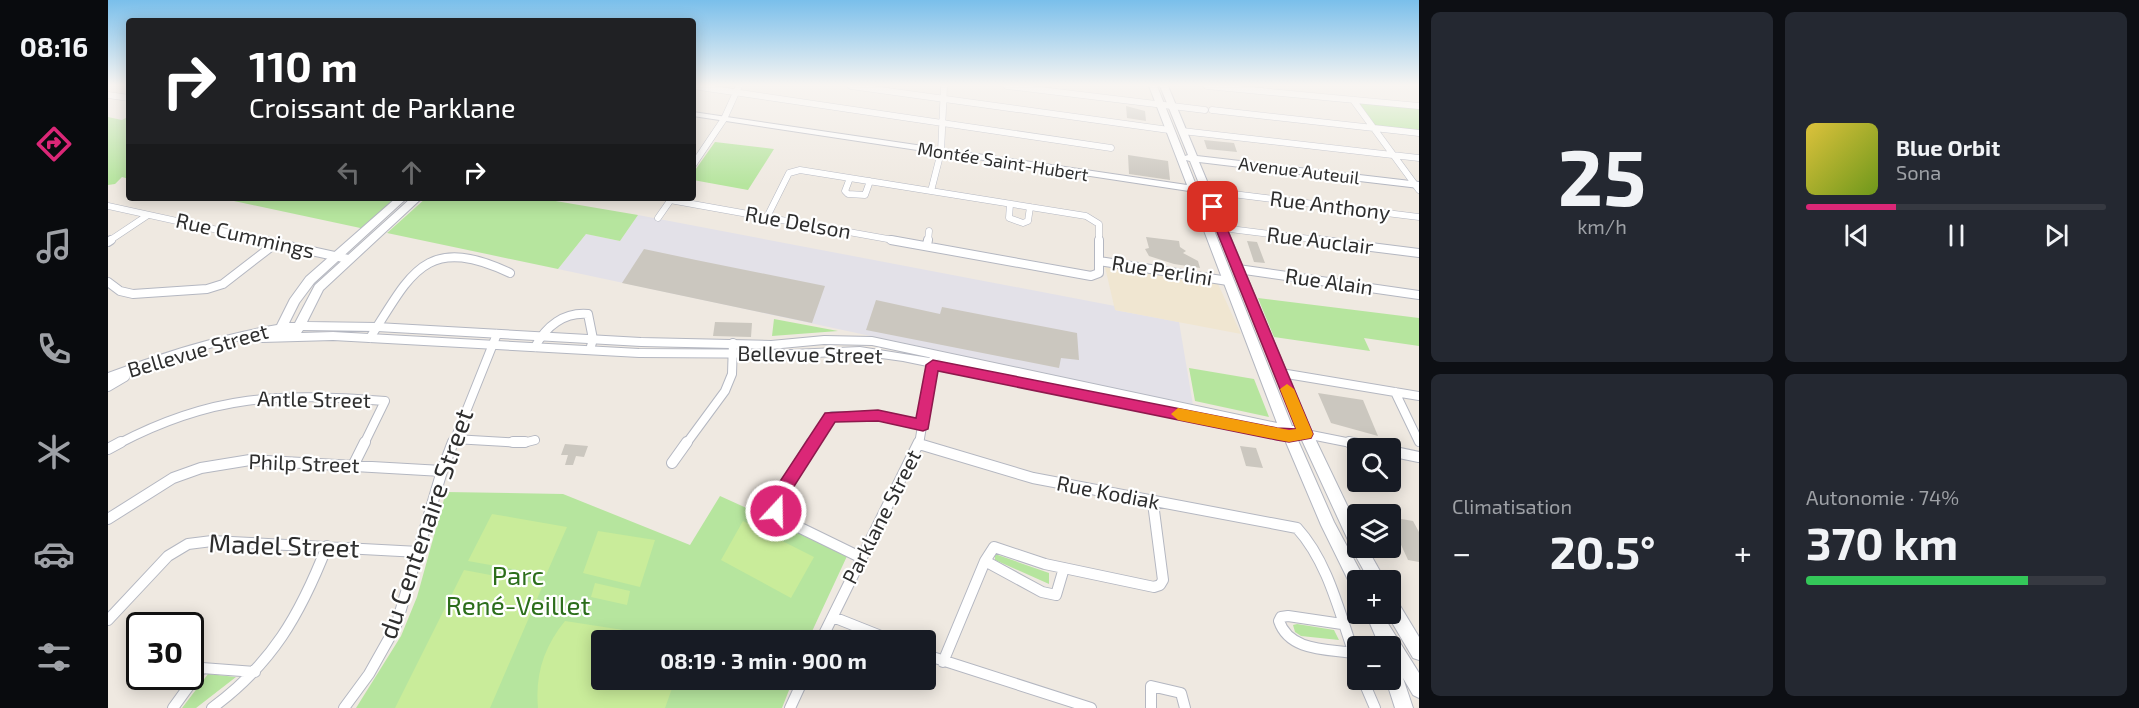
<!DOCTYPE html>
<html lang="fr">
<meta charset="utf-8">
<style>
:root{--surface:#171b24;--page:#242831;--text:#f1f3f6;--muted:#9ea1a6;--line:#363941;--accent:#db2777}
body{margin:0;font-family:"Exo 2",sans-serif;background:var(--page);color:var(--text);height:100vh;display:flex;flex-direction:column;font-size:22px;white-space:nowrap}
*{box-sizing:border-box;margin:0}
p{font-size:20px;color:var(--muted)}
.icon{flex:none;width:33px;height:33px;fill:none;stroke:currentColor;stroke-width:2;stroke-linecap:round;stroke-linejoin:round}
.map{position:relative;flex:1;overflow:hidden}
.panel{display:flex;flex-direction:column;gap:12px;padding:12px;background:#0d0f14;width:720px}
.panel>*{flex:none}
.top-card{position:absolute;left:18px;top:18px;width:570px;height:183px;border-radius:6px;box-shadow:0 3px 15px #0003;background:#202124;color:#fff;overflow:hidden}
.controls{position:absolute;left:1239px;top:438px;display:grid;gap:12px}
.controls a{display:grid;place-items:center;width:54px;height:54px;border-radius:6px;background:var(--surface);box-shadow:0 3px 15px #0003;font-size:30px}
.speed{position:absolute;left:18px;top:612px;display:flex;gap:12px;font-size:30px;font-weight:700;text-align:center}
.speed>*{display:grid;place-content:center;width:78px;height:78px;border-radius:50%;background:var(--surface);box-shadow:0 3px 15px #0003;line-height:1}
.speed .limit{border:3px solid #111;border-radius:9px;background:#fff;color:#111}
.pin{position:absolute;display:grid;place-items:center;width:51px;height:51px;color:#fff;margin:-26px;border-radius:12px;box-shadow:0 3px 9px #0006}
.me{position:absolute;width:66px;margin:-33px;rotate:21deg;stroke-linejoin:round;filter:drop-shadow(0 0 4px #0008)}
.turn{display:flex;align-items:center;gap:21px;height:126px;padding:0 24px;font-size:27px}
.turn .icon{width:78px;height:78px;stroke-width:2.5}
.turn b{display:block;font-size:42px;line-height:51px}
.lanes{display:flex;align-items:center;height:57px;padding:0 24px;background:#0003;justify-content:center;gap:30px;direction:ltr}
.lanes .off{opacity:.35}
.big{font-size:45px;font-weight:700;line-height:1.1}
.panel .card{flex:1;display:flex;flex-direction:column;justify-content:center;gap:9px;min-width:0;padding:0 21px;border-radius:9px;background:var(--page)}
.panel .dial{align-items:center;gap:0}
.dial b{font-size:78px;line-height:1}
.song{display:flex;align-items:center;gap:18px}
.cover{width:72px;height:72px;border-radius:9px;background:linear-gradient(135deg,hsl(50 70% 55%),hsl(80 70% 35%))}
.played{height:6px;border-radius:3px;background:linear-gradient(90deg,var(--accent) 30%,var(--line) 30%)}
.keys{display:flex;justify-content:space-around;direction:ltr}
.heat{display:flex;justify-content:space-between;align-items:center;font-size:33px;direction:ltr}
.charge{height:9px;border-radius:4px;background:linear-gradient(90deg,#34c759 74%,var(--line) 0)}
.panel .tiles{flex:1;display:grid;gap:12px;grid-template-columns:repeat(2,1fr)}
.trip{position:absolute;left:483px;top:630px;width:345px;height:60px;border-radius:6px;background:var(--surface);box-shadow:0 3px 15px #0003;font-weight:700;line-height:60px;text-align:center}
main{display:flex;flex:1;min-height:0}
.menu{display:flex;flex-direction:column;width:108px;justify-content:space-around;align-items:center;background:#090b0e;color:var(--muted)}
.menu .icon{width:42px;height:42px}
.menu .selected{color:var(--accent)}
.menu b{font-size:27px;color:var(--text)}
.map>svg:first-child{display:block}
.industrial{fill:#e3e1e8}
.education{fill:#f0e6d1}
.green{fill:#b6e59e}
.pitch{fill:#c9ec9a}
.building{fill:#cbc7bf}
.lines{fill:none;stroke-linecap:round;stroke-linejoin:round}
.street-far2-casing{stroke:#b4b7c1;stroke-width:7}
.street-far1-casing{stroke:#b4b7c1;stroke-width:10}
.street-casing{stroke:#b4b7c1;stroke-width:12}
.secondary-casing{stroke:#b4b7c1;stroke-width:2}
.street-far2{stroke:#fff;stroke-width:6}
.street-far1{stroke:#fff;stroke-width:8}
.street{stroke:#fff;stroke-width:10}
.secondary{fill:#fff;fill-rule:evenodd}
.route{fill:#db2777;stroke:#8e194d;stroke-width:1.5}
.slow{fill:#f59e0b}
.labels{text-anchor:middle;stroke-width:4.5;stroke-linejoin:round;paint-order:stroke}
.far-street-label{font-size:18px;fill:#2e2e2e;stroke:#fff}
.street-label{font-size:21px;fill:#2e2e2e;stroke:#fff}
.near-street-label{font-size:26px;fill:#2e2e2e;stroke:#fff}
.near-park-label{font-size:26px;fill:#2c6e1b;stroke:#fff}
</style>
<main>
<nav class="menu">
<b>08:16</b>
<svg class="icon selected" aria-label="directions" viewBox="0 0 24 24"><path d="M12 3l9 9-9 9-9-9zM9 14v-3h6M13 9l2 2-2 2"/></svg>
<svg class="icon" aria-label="music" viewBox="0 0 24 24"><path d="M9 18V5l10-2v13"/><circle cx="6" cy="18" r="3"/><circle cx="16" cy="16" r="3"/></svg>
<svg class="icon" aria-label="phone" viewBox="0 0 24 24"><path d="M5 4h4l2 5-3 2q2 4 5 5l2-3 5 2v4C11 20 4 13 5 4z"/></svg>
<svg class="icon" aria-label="climate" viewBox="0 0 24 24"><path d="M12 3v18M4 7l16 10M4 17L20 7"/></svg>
<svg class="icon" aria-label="car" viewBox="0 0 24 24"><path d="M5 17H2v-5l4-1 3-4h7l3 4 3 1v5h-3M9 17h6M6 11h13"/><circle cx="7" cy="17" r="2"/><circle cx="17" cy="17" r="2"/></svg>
<svg class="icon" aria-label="filters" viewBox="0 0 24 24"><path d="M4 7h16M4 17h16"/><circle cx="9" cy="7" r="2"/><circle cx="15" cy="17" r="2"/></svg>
</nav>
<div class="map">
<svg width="1311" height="708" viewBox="0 0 1311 708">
<rect width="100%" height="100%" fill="#efe9e1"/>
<!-- industrial -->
<path class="industrial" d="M530 215 1007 306V310L1071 322 1085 405 450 269 478 234 512 241Z"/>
<!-- education -->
<path class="education" d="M997 267 1110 284 1133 334 1007 310Z"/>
<!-- green -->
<path class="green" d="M1249 102 1311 108V131L1266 127Z
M21 116V179L14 177 7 184 0 185V117L14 120Z
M607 142 666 149 640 190 585 180V173Z
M112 198H290L257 229Z
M318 198H430L530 215 512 241 478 234 450 269 279 233Z
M1150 298 1311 318V346L1256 338 1262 351 1166 337Z
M666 319 730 331 664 336Z
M1081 368 1146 379 1161 417 1087 401Z
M338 492 455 494 582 545 612 496 740 554 700 640H494V680H685L674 708H248L293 636 309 597Z
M887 554 941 573V584L887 560Z
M1189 624 1226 630 1231 640 1193 636 1187 632 1185 625Z
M100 674 128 677 88 708H74Z"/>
<!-- pitch -->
<path class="pitch" d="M384 514 459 527 438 575 360 561Z
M635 521 706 557 683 598 613 560Z
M490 531 547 540 532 587 475 573Z
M356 570 435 585 382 708H287Z
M487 583 522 591 519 605 483 597Z
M457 621 580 640H494V680H567L557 708H430C427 674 436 647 457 621Z"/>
<!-- building -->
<path class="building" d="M1018 106 1037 111 1038 121 1019 118Z
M1096 140 1126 143 1129 152 1099 149Z
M1020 155 1060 161 1062 180 1021 174Z
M1038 237 1071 241 1072 247 1078 251 1075 253 1090 261 1092 268 1066 264 1041 256 1037 249 1041 248Z
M1139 241 1149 242 1157 263 1146 262Z
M536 249 588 260 717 286 704 323 514 283Z
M768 300 832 314 834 307 969 333 971 360 953 358 951 368 758 330Z
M607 322 644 323 643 337 605 336Z
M1210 393 1255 400 1270 436 1223 423Z
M457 444 480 446 476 457 468 456 465 465H457L460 455H453Z
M1132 446 1148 448 1155 468 1138 466Z
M1282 517 1305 521 1311 532V562L1300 560 1289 536 1282 535Z"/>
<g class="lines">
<defs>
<path id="street-far2" d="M585 86 1003 148
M743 86 1061 130
M899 86 1097 110
M1099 86 1311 106
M0 95 21 98
M1245 100 1311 190
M1104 110 1311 133
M1074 131 1311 158
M585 165 616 119 631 86
M742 178 737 191 740 194 757 195 762 181
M1084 189 1311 217
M823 191 833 152 836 86
M562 200 791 241
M902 204 901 218 915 223 920 221 922 207
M0 206 160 241
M659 217 681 173 692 170 978 216 991 224V241
M550 218 564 198
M1114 228 1219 241
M1 241 40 215
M820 241 821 231"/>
<path id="street-far1" d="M153 240 240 259
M783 240 983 276 991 273V240
M1207 240 1311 253
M0 242 3 240
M819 245 820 240
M991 261 1120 281
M1130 269 1311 295
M0 282 12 291 25 294 99 289 115 284 168 243
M262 338C303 274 317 233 402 273
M427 347C438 326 456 312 480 314L485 339 482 350
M1173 373 1311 396
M0 387 17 377
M1287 392 1311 442
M1198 434 1248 444
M346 439 415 443 427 440
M10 444C105 394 172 393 277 401L256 444
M345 444 389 334
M578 444 617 391 624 374 625 343
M703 444 724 416H775L815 425
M811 444 826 356"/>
<path id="street" d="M405 442H417
M704 442 668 500V510L674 519 754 558
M1241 442 1269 448
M811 444 925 478 1189 528C1222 564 1233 620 1250 665
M0 449 13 442
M1282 451 1311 457
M564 463 579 442
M245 466 257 442
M0 519 65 478 93 468 142 460 334 471
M877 561 934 592 948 595 956 568
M725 617 783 640
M0 620 60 556 80 544 104 541 311 552
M1234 624 1180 616 1173 617 1171 621C1181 651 1218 649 1245 653
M713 640 811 442
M818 655 983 708
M835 662 877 561 886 547 937 564 1046 587 1052 585 1055 580 1045 503
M1255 680 1267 708
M65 708 94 668 147 672
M104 708C164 664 192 615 219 546
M236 708 261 674 288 626 334 471 345 442
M682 708 695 680
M1043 708V686L1073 693 1077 708"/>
<path id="secondary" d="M1041 86H1049L1077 156 1080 155 1052 86H1060L1089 156 1311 182V188L1091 162 1201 426 1250 528V548H1259L1277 580H1261L1246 553 1193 438H1189L1226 522 1257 580H1250V590L1244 588 1213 525 1177 440 795 361 752 355 684 358 531 357 225 340 154 342 150 341 149 337C97 345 50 367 0 383V373C55 353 110 335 169 325L182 299 198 277 288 198H299L206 283 191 303 181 323H187L207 285 303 198H314L215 290 199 322 269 323 533 338 663 341 716 336 764 337 1169 423 1081 191 585 116V112L1079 185ZM1078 160 1082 161 1188 426H1184L1182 421ZM195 330 269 331 533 346 663 349 716 344 764 345 834 360 752 347 684 350 531 349 225 332 193 333Z
M1282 597 1288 599 1311 637V660L1305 658 1279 614H1282Z
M1258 614H1274L1311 673V698L1305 695 1295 678 1305 708H1287L1278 680H1282V646H1276L1273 642 1269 640Z"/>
</defs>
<!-- street-far2 casing -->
<use href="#street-far2" class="street-far2-casing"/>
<!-- street-far1 casing -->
<use href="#street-far1" class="street-far1-casing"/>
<!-- street casing -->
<use href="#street" class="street-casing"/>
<!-- secondary casing -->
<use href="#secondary" class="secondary-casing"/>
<!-- street-far2 -->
<use href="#street-far2" class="street-far2"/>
<!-- street-far1 -->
<use href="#street-far1" class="street-far1"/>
<!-- street -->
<use href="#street" class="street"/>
<!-- secondary -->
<use href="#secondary" class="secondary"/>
</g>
<!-- sky -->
<linearGradient id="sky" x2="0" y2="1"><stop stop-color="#7abfeb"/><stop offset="0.46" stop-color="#f8f5f2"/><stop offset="1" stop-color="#f8f5f2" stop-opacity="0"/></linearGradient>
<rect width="1311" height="185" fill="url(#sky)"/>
<!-- route -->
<path class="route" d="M1105 204 1110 207 1205 434 1203 438 1181 442 1169 440 830 371 820 429 815 431 770 421 727 422 676 502 674 516 668 518 662 516 660 511 663 495 717 413 770 410 808 418 818 365 825 360 1169 428 1188 429 1099 207Z"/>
<!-- slow -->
<path class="slow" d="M1179 384 1186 389 1205 434 1203 438 1181 442 1070 420 1063 414 1070 408 1181 430 1188 429 1172 389Z"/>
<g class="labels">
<!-- far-street labels -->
<g class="far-street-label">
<text transform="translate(895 162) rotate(9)" y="6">Montée Saint-Hubert</text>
<text transform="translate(1191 171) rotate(7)" y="6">Avenue Auteuil</text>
</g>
<!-- street labels -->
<g class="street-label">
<text transform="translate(1222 206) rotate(7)" y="7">Rue Anthony</text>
<text transform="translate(690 223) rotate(10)" y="7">Rue Delson</text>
<text transform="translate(137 236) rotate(13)" y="7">Rue Cummings</text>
<text transform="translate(1212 241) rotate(7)" y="7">Rue Auclair</text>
<text transform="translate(1054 271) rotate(9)" y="7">Rue Perlini</text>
<text transform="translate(1221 282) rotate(8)" y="7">Rue Alain</text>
<text transform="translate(90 351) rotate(-16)" y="7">Bellevue Street</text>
<text transform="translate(702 355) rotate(1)" y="7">Bellevue Street</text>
<text transform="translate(206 400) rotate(1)" y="7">Antle Street</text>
<text transform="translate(196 464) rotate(2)" y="7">Philp Street</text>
<text transform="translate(1000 493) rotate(11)" y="7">Rue Kodiak</text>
<text transform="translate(774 517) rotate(-63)" y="7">Parklane Street</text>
</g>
<!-- near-street labels -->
<g class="near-street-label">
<text transform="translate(318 524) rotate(-71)" y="9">du Centenaire Street</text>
<text transform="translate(176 546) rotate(2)" y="9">Madel Street</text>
</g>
<!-- near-park labels -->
<g class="near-park-label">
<text x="410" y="585">Parc<tspan x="410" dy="30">René-Veillet</tspan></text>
</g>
</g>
</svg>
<div class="controls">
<a><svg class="icon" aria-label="search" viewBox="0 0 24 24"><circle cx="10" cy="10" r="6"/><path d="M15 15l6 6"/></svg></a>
<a><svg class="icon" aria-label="layers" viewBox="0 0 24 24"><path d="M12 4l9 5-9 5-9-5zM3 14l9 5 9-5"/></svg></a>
<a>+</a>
<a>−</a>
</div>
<div class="speed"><div class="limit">30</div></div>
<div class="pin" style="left:1105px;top:207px;background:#d93025"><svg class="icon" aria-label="arrive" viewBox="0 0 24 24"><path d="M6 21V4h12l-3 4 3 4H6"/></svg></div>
<svg class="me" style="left:668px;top:511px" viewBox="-20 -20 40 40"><circle r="17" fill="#db2777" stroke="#fff" stroke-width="3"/><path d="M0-11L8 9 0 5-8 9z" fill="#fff"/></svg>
<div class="trip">08:19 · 3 min · 900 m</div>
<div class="top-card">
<div class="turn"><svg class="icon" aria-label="right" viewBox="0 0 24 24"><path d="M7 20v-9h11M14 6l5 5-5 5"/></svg><div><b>110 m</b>Croissant de Parklane</div></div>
<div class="lanes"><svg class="icon off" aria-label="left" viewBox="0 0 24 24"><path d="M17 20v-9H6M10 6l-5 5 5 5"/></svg><svg class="icon off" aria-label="ahead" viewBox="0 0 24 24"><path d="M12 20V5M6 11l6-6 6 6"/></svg><svg class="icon" aria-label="right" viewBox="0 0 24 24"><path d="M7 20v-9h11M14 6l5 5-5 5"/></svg></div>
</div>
</div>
<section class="panel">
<div class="tiles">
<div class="card dial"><b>25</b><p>km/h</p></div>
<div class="card">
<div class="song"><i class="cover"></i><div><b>Blue Orbit</b><p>Sona</p></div></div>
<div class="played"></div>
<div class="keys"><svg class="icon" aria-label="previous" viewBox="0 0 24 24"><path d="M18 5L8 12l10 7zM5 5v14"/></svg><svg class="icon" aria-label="pause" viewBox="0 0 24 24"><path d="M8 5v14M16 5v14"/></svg><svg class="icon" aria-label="next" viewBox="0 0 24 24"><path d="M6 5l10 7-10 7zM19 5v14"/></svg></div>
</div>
<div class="card"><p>Climatisation</p>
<div class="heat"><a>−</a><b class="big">20.5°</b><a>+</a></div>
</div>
<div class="card"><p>Autonomie · 74%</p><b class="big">370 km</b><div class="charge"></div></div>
</div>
</section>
</main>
